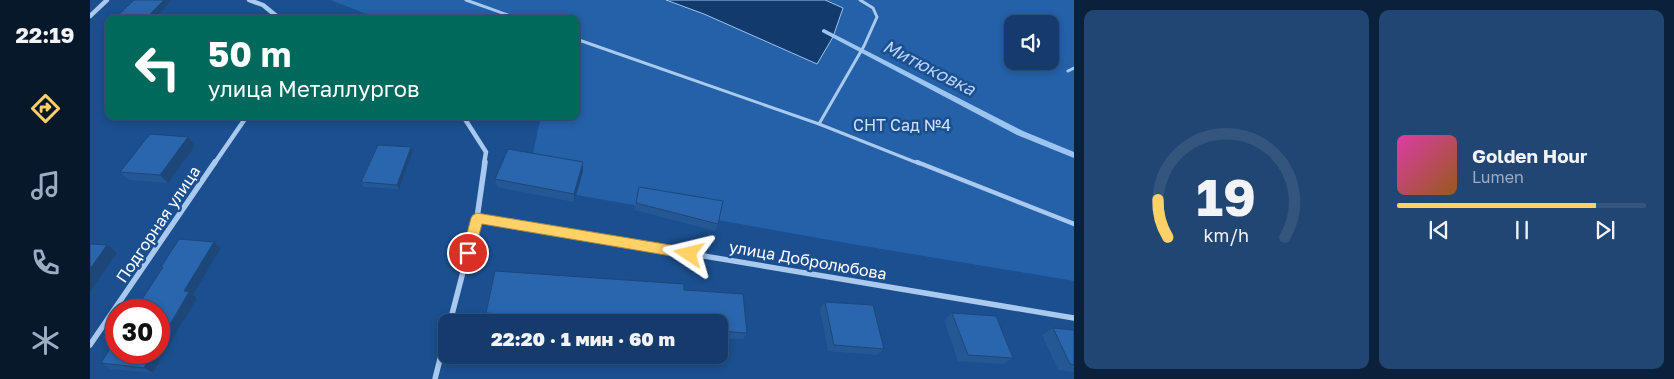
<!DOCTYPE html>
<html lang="ru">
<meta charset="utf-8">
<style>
:root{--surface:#143b6b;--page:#214673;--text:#f1f3f6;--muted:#9dadc1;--line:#33557e;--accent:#ffd166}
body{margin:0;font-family:"Golos Text",sans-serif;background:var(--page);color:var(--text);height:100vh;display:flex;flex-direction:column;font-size:19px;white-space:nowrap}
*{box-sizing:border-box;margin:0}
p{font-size:16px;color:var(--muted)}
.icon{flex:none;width:28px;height:28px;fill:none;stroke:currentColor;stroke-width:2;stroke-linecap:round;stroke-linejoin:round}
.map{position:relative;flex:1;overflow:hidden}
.details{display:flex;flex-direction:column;gap:10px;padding:10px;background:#0b203b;width:600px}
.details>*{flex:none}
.top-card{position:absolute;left:15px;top:15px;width:475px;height:105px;border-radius:10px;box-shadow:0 2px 8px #0003,0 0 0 1px var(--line);background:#00695c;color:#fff;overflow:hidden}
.controls{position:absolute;left:914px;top:15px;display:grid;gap:10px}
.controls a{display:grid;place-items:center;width:55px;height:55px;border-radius:10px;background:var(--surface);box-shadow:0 2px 8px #0003,0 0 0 1px var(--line);font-size:25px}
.speed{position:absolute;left:15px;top:299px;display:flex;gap:10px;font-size:25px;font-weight:700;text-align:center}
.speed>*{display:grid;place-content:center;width:65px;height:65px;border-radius:50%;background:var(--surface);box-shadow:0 2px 8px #0003,0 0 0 1px var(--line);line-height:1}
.speed .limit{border:8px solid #d22;background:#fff;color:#111}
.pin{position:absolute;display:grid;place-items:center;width:42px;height:42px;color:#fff;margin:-21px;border:2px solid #fff;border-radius:50%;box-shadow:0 1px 5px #0007}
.me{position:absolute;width:55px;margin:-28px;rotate:280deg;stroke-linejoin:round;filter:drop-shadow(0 0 4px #0008)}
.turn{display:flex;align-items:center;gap:18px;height:105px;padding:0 20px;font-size:22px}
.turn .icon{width:65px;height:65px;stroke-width:2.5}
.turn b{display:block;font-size:35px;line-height:42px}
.details .widget{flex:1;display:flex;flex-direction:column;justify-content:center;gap:8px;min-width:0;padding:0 18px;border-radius:10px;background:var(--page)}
.details .dial{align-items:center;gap:0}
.dial svg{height:130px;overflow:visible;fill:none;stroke:var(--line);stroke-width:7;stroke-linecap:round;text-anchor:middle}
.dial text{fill:var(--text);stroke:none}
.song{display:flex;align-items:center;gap:15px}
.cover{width:60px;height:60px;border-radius:8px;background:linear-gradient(135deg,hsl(320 70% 55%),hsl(30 70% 35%))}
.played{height:5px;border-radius:2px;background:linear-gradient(90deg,var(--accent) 80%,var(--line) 80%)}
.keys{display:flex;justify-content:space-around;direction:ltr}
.details .tiles{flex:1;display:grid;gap:10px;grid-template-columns:repeat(2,1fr)}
.trip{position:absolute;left:348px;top:314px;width:290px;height:50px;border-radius:10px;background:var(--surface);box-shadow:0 2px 8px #0003,0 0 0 1px var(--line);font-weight:800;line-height:50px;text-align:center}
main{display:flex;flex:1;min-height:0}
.dock{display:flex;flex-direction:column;width:90px;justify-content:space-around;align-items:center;background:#08182b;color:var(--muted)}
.dock .icon{width:35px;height:35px}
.dock .on{color:var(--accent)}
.dock b{font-size:22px;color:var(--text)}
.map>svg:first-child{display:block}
.green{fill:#2461a8;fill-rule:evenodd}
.water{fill:#123a6d;stroke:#9cc4f0}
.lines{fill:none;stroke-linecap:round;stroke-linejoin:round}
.stream{fill:#9cc4f0;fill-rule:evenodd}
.service-far1{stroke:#a9c9ee;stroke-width:3}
.service{stroke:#a9c9ee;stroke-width:4.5}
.minor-far1{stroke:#a9c9ee;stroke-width:4.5}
.minor{stroke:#a9c9ee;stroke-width:5.5}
.wall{fill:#245895}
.shaded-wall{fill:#1d4779}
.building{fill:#2a66ad;stroke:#1d4779}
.route{fill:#ffd166;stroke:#a68842}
.labels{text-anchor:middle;stroke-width:5;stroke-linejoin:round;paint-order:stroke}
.park-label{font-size:16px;fill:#cfe3fa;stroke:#1b4f8f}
.street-label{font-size:16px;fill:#fff;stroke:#1b4f8f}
.water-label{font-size:18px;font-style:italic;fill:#b5d3f5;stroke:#1b4f8f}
</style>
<main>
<nav class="dock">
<b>22:19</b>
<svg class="icon on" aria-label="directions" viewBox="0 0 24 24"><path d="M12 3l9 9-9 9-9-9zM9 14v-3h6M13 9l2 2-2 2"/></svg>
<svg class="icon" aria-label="music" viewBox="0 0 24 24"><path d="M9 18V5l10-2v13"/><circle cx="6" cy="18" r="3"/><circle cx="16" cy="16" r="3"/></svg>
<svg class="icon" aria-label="phone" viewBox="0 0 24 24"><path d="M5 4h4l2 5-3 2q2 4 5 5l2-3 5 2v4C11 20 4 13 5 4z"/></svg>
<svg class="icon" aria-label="climate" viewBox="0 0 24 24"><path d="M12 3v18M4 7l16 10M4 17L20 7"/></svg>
</nav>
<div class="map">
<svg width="984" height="379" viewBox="0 0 984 379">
<rect width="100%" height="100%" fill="#1b4f8f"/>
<!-- green -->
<path class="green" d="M240 0H984V281L762 244 436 186 451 116H486V19H290ZM922 24H960V61H922Z"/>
<!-- water -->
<path class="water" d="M576 0H735L753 8 743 37 727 64 614 14Z"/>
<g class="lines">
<!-- stream -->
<path class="stream" d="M734 29 933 131 984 152V158L927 135 732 32V30Z"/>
<!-- service-far1 -->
<path class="service-far1" d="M376 0 429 19
M486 39 729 124 830 164
M978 71 984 68
M729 124 774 46 787 17 783 8 770 0"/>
<!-- service -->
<path class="service" d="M827 162 984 224"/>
<!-- minor-far1 -->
<path class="minor-far1" d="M159 0 173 5 190 19
M0 16 17 0
M373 116 396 152 394 164
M124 164 157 116"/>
<!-- minor -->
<path class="minor" d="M387 218 984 318
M360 322 387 218 395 162
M0 345 125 162
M345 379 356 335"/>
</g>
<!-- wall -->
<path class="wall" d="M105 146 78 183 39 180 30 172Z
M323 151 309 189 274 187 271 182Z
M493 171 484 202 407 187 405 179Z
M546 203 628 224 625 231 545 210Z
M124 242 131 248 103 295 107 298 63 373 21 369 11 363 72 268 71 267Z
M594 290 657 333 653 339 629 338V322H431L398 320 396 313Z
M735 302 794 349 787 355 738 351 730 309Z
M862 313 923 358 913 364 868 361 854 320Z
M963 328 984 330V372L968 370 952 335Z"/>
<!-- shaded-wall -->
<path class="shaded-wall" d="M74 0H82L64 19H55Z
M98 137 105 146 78 183 70 175Z
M321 147 323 151 309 189 307 185Z
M493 162V171L484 202V194Z
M124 242 131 248 103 295 107 298 63 373 54 368 63 352H69V343L94 291Z
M17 245 27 253 0 291V269Z"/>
<!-- building -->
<path class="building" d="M44 0H74L55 19H24Z
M60 134 98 137 70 175 30 172Z
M288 145 321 147 307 185 271 182Z
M418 149 493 162 484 194 405 179Z
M549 187 633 201 628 224 546 203Z
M89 239 124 242 94 291 99 292 69 343V310H45L73 267H71Z
M0 244 17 245 0 269Z
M405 271 594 284V290L653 294 657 333 629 331V322H519L396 313Z
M735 302 783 305 794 349 744 345Z
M862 313 906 316 923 358 878 355Z
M963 328 984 330V365L980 364Z
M26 339V352H63L54 368 11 363Z"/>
<!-- route -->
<path class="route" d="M387 213 599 248 604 250 605 254 604 258 599 259 392 224 384 253 383 257 378 258 374 257 372 253 381 218 383 215Z"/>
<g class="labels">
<!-- park labels -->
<g class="park-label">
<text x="812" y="131">СНТ Сад №4</text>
</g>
<!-- street labels -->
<g class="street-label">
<text transform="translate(68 224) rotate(-56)" y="6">Подгорная улица</text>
<text transform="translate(718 260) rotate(10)" y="6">улица Добролюбова</text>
</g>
<!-- water labels -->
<g class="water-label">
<text transform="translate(839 68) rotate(27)" y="6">Митюковка</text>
</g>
</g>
</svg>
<div class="controls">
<a><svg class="icon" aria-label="sound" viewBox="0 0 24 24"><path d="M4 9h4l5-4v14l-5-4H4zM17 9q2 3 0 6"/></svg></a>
</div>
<div class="speed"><div class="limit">30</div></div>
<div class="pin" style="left:378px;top:253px;background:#d93025"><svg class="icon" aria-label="arrive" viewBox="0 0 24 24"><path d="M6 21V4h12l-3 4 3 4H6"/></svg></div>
<svg class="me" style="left:599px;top:254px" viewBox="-20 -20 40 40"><path d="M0-17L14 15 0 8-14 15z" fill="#ffd166" stroke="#fff" stroke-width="4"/></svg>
<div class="trip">22:20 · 1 мин · 60 m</div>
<div class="top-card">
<div class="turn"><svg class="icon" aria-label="left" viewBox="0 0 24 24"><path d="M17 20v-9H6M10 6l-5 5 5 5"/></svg><div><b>50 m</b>улица Металлургов</div></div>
</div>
</div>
<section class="details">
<div class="tiles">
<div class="widget dial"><svg viewBox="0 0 100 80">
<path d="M14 69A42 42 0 1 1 86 69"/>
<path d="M14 69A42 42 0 0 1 8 46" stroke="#ffd166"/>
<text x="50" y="56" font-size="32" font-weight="700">19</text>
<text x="50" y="72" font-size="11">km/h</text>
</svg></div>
<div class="widget">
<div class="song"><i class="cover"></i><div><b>Golden Hour</b><p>Lumen</p></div></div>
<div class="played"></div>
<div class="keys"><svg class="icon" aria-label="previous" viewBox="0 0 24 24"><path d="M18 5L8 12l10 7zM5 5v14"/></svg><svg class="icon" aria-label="pause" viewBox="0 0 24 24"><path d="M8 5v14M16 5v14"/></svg><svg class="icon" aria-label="next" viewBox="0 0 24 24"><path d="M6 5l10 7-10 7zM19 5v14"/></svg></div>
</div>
</div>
</section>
</main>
